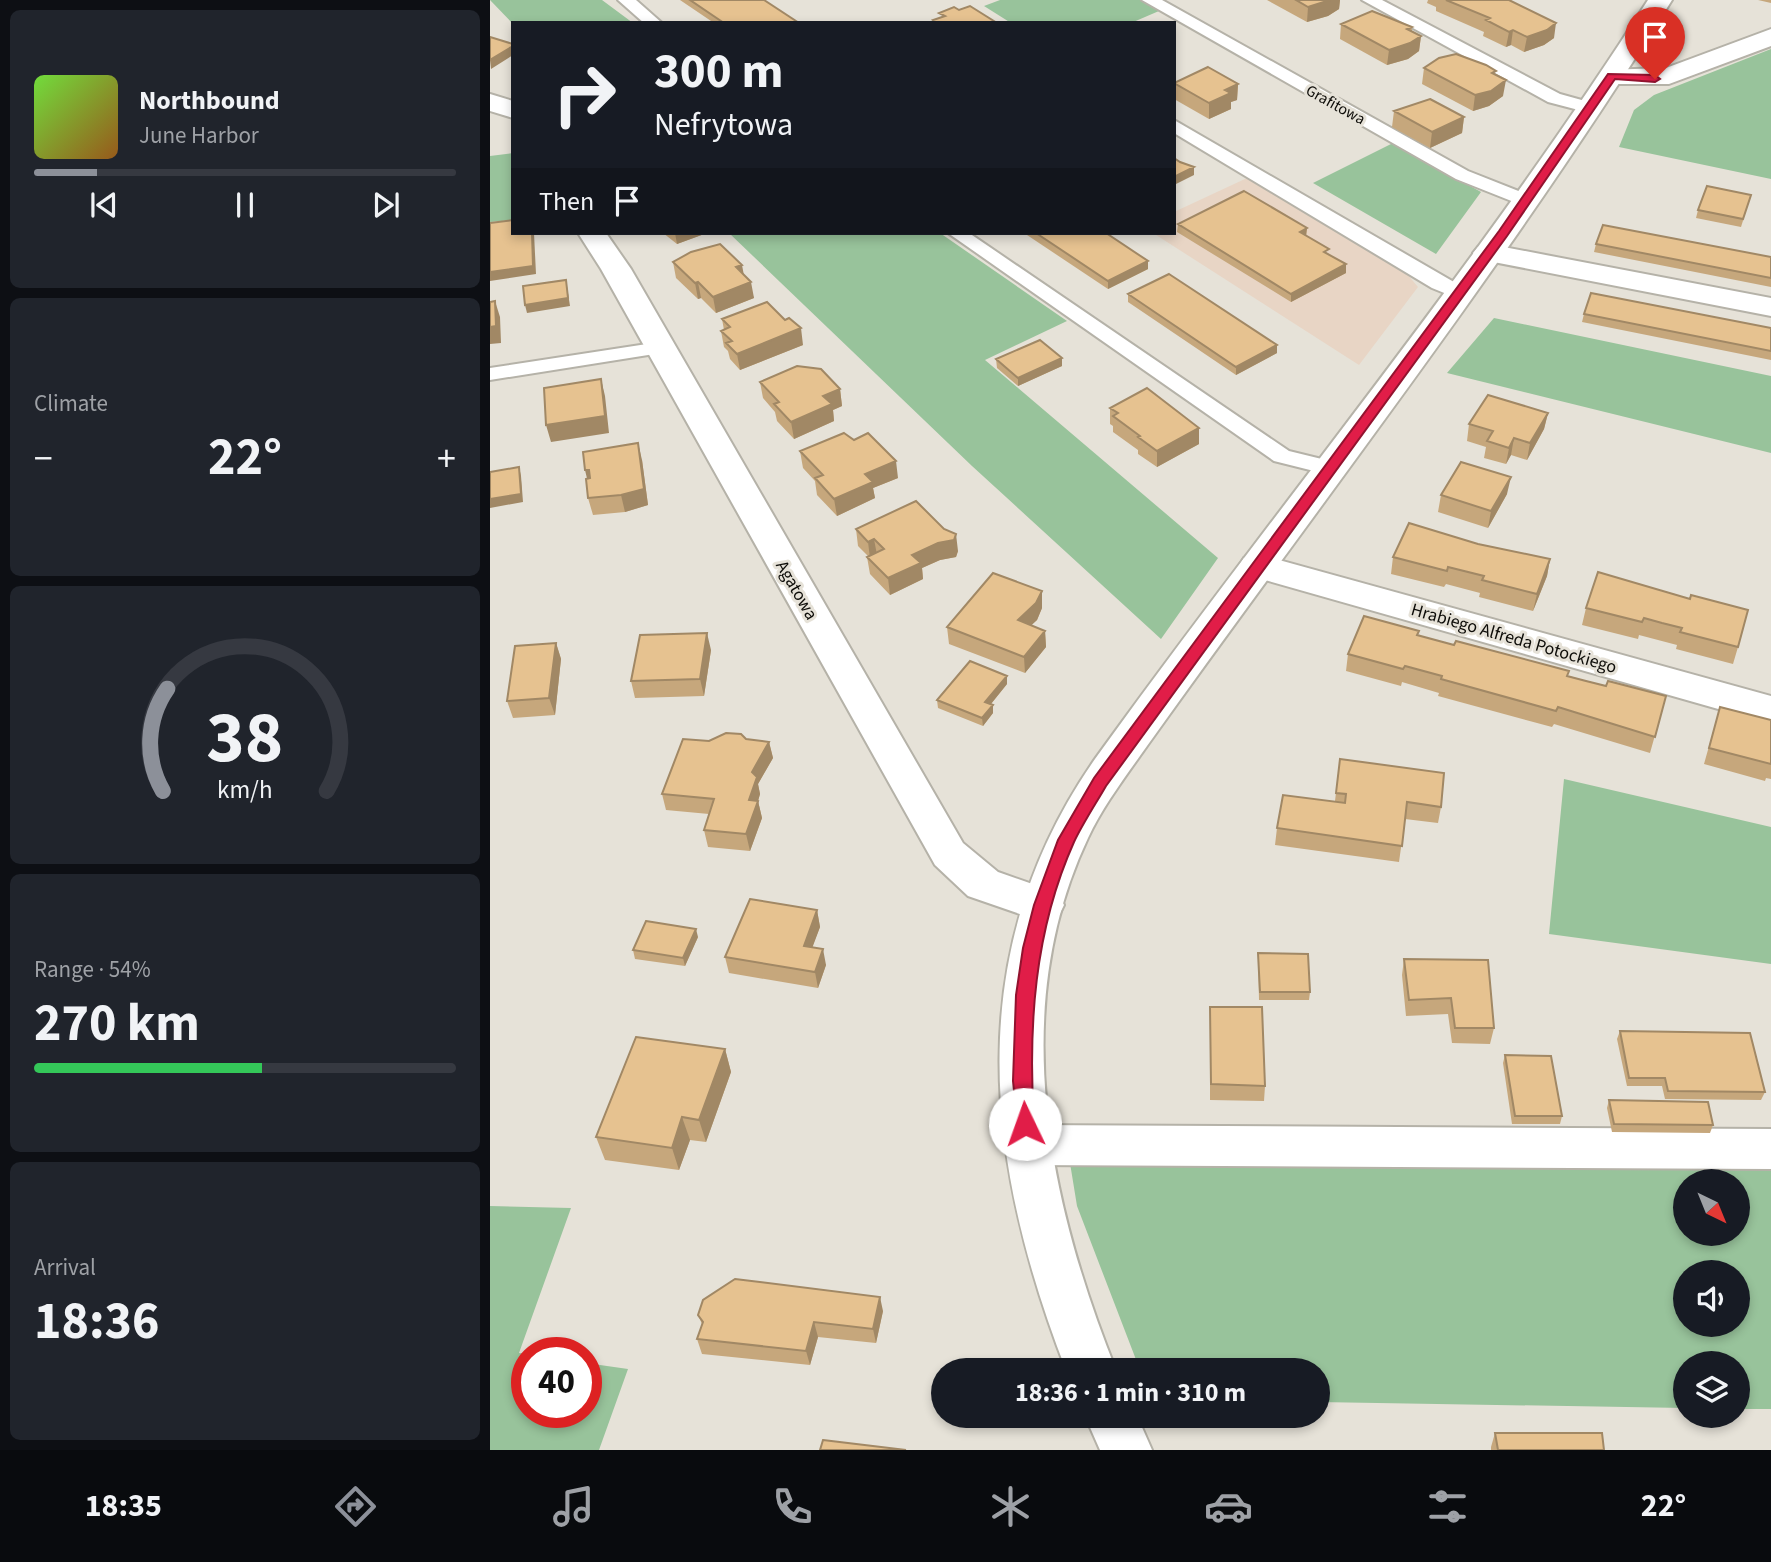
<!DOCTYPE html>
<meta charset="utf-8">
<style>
:root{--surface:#171b24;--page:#20242c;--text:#f1f3f6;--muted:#9ea1a6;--line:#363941;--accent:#8c9099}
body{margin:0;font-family:"Source Sans 3",sans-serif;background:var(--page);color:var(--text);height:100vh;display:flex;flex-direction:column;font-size:26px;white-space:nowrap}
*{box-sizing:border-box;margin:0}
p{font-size:23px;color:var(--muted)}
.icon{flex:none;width:38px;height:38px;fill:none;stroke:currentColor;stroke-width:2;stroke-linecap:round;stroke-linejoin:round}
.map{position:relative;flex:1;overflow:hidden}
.details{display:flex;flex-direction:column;gap:10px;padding:10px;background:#0d0f14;width:490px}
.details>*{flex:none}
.top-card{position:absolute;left:21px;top:21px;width:665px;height:214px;border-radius:0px;box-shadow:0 4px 10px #0003;background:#171b24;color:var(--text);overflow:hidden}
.needle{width:46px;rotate:137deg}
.tools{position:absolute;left:1183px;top:1169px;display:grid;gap:14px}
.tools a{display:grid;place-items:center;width:77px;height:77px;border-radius:50%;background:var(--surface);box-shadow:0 4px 10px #0003;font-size:35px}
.speed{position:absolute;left:21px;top:1337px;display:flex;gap:14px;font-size:35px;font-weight:700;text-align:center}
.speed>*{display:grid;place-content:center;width:91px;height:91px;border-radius:50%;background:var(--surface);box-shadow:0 4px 10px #0003;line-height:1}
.speed .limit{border:10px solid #d22;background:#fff;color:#111}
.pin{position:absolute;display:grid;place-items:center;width:60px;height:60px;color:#fff;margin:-72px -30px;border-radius:50% 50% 50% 0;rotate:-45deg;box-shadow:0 0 7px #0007}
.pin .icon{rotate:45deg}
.me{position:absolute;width:77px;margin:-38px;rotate:357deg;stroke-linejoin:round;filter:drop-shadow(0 0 5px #0008)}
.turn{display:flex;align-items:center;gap:24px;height:147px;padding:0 28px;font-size:32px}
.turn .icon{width:91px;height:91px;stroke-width:2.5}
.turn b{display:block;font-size:49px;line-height:60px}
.then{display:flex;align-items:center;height:66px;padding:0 28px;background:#0003;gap:14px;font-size:26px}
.big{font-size:52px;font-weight:700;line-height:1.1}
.details .widget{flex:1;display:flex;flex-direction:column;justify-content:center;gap:10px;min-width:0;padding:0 24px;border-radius:10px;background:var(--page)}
.details .dial{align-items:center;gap:0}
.dial svg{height:182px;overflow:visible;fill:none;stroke:var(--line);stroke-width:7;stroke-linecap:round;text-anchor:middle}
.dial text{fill:var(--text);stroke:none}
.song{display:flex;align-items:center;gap:21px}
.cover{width:84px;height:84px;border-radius:10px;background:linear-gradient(135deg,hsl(100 70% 55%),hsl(30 70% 35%))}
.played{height:7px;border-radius:4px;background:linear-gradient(90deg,var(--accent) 15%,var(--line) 15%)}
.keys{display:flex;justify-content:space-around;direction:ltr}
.heat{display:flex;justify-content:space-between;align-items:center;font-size:38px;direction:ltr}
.charge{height:10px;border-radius:5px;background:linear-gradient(90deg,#34c759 54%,var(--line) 0)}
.trip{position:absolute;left:441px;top:1358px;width:399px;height:70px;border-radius:35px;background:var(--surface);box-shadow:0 4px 10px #0003;font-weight:700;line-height:70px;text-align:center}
.menu{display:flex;height:112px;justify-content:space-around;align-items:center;background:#090b0e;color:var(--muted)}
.menu .icon{width:49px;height:49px}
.menu .active{color:var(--accent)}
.menu b{font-size:32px;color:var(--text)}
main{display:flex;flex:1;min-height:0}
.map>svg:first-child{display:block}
.commercial{fill:#e8d5c5}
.green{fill:#98c39b;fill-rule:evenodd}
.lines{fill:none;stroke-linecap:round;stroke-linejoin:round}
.lane-casing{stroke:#b5b2a8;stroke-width:4}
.street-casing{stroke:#b5b2a8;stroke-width:4}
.secondary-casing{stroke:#b5b2a8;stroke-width:4}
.lane{fill:#fff;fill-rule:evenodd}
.street{fill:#fff;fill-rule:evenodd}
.secondary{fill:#fff;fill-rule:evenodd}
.wall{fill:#c6a77c}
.shaded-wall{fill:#a18865}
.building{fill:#e6c290;stroke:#a18865;stroke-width:2}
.route{fill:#e11d48;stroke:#92132f;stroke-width:2}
.labels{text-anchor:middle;stroke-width:6;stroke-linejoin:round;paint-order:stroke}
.far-street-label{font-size:16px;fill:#0e0d09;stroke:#e6e2d8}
.street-label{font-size:18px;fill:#0e0d09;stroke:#e6e2d8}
</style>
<main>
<section class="details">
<div class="widget">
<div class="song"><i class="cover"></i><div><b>Northbound</b><p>June Harbor</p></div></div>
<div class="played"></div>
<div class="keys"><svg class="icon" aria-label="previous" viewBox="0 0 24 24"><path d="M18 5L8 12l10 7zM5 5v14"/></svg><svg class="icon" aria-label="pause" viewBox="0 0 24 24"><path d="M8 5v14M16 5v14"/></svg><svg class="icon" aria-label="next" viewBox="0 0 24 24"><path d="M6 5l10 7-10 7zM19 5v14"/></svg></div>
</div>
<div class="widget"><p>Climate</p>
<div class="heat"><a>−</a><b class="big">22°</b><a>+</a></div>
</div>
<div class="widget dial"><svg viewBox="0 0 100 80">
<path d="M14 69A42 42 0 1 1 86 69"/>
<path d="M14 69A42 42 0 0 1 16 24" stroke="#8c9099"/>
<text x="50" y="56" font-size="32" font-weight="700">38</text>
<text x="50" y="72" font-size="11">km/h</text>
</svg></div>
<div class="widget"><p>Range · 54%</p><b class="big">270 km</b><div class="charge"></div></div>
<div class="widget"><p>Arrival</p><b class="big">18:36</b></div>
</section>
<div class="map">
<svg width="1281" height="1450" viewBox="0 0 1281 1450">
<rect width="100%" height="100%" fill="#e6e2d8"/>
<!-- commercial -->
<path class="commercial" d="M757 178 917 274 928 287 869 365 663 233H684V212Z"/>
<!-- green -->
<path class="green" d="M0 0H112L143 23 23 24Z
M510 0H651L669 11 641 23H521L494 6Z
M1281 49V179L1129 147 1144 110 1164 95Z
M903 143 991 192 946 254 823 183Z
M23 153V220L0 222V156Z
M239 233H450L577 321 495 360 728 558 671 639 482 466Z
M1004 318 1281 376V453L957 373Z
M1074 779 1281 827V964L1059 934Z
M1099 1161 1281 1163V1409H1248V1363H1195V1408L828 1402V1370H650L587 1206 580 1163 938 1168ZM1195 1181H1248V1234H1195ZM1195 1272H1248V1325H1195Z
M0 1206 81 1208 29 1353 37 1354V1412H96V1363L138 1369 109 1450H0Z"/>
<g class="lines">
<defs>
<path id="lane" d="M128 0H146L172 23H154Z
M652 0H672L978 171 1041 196 1044 200 1035 205 1029 204 966 179Z
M872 0H892L1070 94 1106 104 1109 108 1100 113 1058 102Z
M684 120 976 289 979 293 969 299 942 288 684 133Z
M458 233H479L799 451 848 463 851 468 840 475 784 461Z
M170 342 177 344 180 348 177 352 0 380V368Z"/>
<path id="street" d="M1281 29V46L1179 84H1122L1113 82 1109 76 1113 70 1176 68Z
M0 94 23 101V118L0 111Z
M88 233H116L141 269 473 843 508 872 568 893 574 905 568 917 553 922 478 896 445 865 111 269Z
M998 244 1281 298V316L988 259 983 253 988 247Z
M767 554 1281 696V724L754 574 749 566 754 558Z
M536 1125 1281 1129V1169L536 1165 520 1159 513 1145 520 1131Z"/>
<path id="secondary" d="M1158 0H1182C1020 261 830 503 652 753 633 780 612 808 598 838 517 1009 559 1203 626 1370H576C495 1161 470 953 605 759 788 505 989 264 1158 0Z
M595 1416H647L662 1450H610Z"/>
</defs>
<!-- lane casing -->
<use href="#lane" class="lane-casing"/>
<!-- street casing -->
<use href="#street" class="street-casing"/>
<!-- secondary casing -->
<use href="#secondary" class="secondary-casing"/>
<!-- lane -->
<use href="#lane" class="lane"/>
<!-- street -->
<use href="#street" class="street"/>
<!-- secondary -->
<use href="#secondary" class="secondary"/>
</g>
<!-- wall -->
<path class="wall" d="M190 0H274L309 23H224Z
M777 0H850L849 9 838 16 817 22Z
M938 0H1019L1064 38 1054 45 1034 52 1021 45 1016 47 993 36 994 32 946 11V7L937 3Z
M1268 0H1281V3Z
M851 24 922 27V31L931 36 929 51 918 59 897 65 850 39Z
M934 68 1006 75 1013 96 999 106 983 111 932 84Z
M684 82 748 84 747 100 741 102V109L719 119 684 99Z
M904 111 974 117 972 133 940 148 902 127Z
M1261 195 1251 227 1206 218 1208 210Z
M688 224 817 228 816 236 838 254 856 273 801 302 687 232Z
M173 233H217L187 244Z
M534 233H616L658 261V269L618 289Z
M1106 244 1281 257V287L1104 252Z
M183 262 254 275 264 298 226 313 211 298 208 299 186 278Z
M638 294 787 345V353L746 375 638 302Z
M1094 314 1281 328V360L1092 322Z
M232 319 313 345 250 370 240 359 238 351 234 347 231 331 234 330Z
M506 359 572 366 528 386 507 368Z
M270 382 350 389 352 406 343 410 344 421 304 439 287 421 285 412 273 398Z
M620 408 709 444 667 467 648 454V450L623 432V426L620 424Z
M1058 413 1054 429 1037 460 1021 455 1016 464 994 458 996 447 977 441 979 424Z
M310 451 408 478 383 488 385 498 347 516 327 495 325 481 313 468Z
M152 460 158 505 135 512 103 515 98 498Z
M1017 494 998 528 948 512 951 495Z
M366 529 468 551 466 557 450 560 432 568 433 579 400 595 380 574 377 557H379L368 546Z
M988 544 1060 559 1057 576 1043 611 989 597 990 593 956 584 954 587 901 574 903 557Z
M1108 572 1248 647 1243 664 1186 649 1187 645 1149 635 1148 639 1092 625 1096 608Z
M552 591V608L547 620 541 625 555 631 556 647 535 673 459 644 457 627Z
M928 636 1116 686 1176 696 1160 753 1064 724 1062 727 948 696 949 693 912 682 911 686 856 671 858 654Z
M66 643 71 659 65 715 23 718 17 701Z
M221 650 214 696 145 698 141 681Z
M517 684 501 704 503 713 493 726 448 708 447 700Z
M1230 707 1281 720V779L1276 778 1275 781 1214 764Z
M256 739 279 742 283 758 268 784 270 794 268 801 272 818 260 851 218 847 214 830 219 814 176 810 172 794 219 741Z
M850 759 951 807 948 823 915 819 909 862 785 845 787 828 845 801Z
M327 910 330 927 322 947 336 965 328 988 239 973 235 957Z
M208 937 195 966 145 959 143 950Z
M768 953 820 992 819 1000H769Z
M914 959 1004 1028 1000 1044 962 1043 958 1014 916 1016 912 975Z
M720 1007 775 1086 774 1101 720 1100Z
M1130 1031 1275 1092 1271 1100 1175 1099 1172 1086H1137L1127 1039Z
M235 1049 241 1072 216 1142 200 1140 189 1170 115 1160 106 1137Z
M1015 1055 1072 1116 1070 1124H1022L1013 1063Z
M1119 1100 1223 1125 1220 1133 1122 1132 1117 1108Z
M393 1311 386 1343 328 1337 320 1365 212 1354 207 1339 212 1324 208 1315Z
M1005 1433 1114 1450H1001V1447Z"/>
<!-- shaded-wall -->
<path class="shaded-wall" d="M837 0H850L849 9 838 16 817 22 818 7Z
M1066 23 1064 38 1054 45 1034 52 1037 37Z
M1023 30 1021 45 1016 47 1019 32Z
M931 36 929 51 918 59 897 65 899 50Z
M23 46V55L1 69 0 60Z
M1016 80 1013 96 999 106 983 111 985 95Z
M748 84 747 100 741 102V109L719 119V103L735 90Z
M974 117 972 133 940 148 942 132Z
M704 167V175L684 185V177Z
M817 228 816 236 810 232Z
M42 233H44L46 274 0 281V272Z
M185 233H217L187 244Z
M658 261V269L618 289V281Z
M856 264V273L801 302V294Z
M252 265 255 281 246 267Z
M76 280 80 306 37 313 35 305Z
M208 282 211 298 208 299 205 283Z
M261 282 264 298 226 313 223 297Z
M5 301 10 317 11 343 0 344V327Z
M311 328 313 345 250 370 247 354Z
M787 345V353L746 375V367Z
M572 358V366L528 386V378Z
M111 379 115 396 119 433 61 442 56 425Z
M350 389 352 406 343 410 344 421 304 439 301 422 333 396Z
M1058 413 1054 429 1037 460 1040 443Z
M709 428V444L667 467V451Z
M1024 438 1021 455 1016 464 1019 448Z
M148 443 152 460 158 505 135 512 131 495Z
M406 461 408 478 383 488 385 498 347 516 344 499 375 474Z
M29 467 31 476 33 502 0 508V499Z
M95 470H99L103 486 99 487Z
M1021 477 1017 494 998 528 1001 511Z
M466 534 468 551 466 557 450 560 432 568 433 579 400 595 398 578 422 555Z
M384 539 387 555 380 558 378 542Z
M1060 559 1057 576 1043 611 1047 594Z
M552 591V608L547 620 529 637 528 620Z
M555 631 556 647 535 673 534 657Z
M217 633 221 650 214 696 210 679Z
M66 643 71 659 65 715 59 698Z
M517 676V684L496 710 495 702Z
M503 705V713L493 726 492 718Z
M279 742 283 758 268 784 270 794 268 801 272 818 260 851 256 834 262 772Z
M327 910 330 927 317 962 314 946Z
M206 929 208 937 195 966 193 958Z
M333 949 336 965 328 988 325 972Z
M235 1049 241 1072 216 1142 209 1120Z
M192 1117 200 1140 189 1170 182 1148Z
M390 1297 393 1311 386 1343 383 1329Z
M324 1322 328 1337 320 1365 316 1351Z"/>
<!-- building -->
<path class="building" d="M200 0H274L309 23H234Z
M806 0H840L818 7Z
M956 0H1019L1066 23 1057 30 1037 37 1023 30 1019 32 996 20 1000 18Z
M480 6 507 23H447L443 20 455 16 449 13 464 7 469 10Z
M882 11 922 27 917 29 931 36 920 43 899 50 851 24Z
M0 37 23 44V46L0 60Z
M966 54 996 65 1006 71 1002 73 1016 80 1001 91 985 95 934 68 949 58Z
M718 67 748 84 735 90 741 93 719 103 684 83Z
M940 99 974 117 942 132 904 111Z
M684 158 690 162 704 167 684 177Z
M1217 186 1261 195 1253 219 1208 210Z
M754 191 817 228 810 232 839 249 834 252 856 264 801 294 688 224Z
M23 220V233H42L43 266 0 272V223Z
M1113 225 1281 257V278L1106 244Z
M546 233H616L658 261 618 281Z
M230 244 252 265 246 267 261 282 223 297 208 282 205 283 183 262 201 252Z
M679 274 787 345 746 367 638 294Z
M76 280 78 298 35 305 33 286Z
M1101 293 1281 328V351L1094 314Z
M5 301 6 326 0 327V302Z
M277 302 295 320 299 318 311 328 247 354 236 343 242 341 231 331 240 327 232 319Z
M550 340 572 358 528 378 506 359Z
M307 366 331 369 350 389 333 396 342 404 301 422 284 404 289 402 270 382Z
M111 379 115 416 56 425 54 388Z
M657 388 709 428 667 451 648 437 650 436 623 416 628 413 620 408Z
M998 395 1058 413 1040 443 1024 438 1019 448 997 441 1003 431 979 424Z
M354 433 364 440 378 433 406 461 375 474 383 482 344 499 325 478 333 475 310 451Z
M148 443 154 489 131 495 98 498 96 479 100 478 99 470H95L93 452Z
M971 462 1021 477 1001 511 951 495Z
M29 467 31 494 0 499V472Z
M426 501 454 529 466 534 464 540 448 543 422 555 431 563 398 578 377 557 394 549 384 539 378 542 366 529Z
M919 523 988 544 1060 559 1047 594 992 580 994 576 958 567 957 571 903 557Z
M1108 572 1200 599 1201 595 1258 610 1248 647 1190 632 1192 628 1172 623 1154 618 1152 622 1096 608Z
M503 573 552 591 546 603 528 620 555 631 534 657 457 627Z
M874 616 929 631 927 635 964 645 966 641 1079 671 1077 676 1096 681 1116 686 1118 681 1176 696 1165 737 1068 707 1066 711 951 679 952 676 915 666 913 669 858 654Z
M217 633 210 679 141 681 150 635Z
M66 643 59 698 17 701 25 646Z
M480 661 517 676 495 702 503 705 492 718 447 700Z
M1230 707 1281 720V764L1219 748Z
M236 733 251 734 256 739 279 742 262 772 267 777 259 800 268 801 256 834 214 830 224 799 172 794 193 739 219 741Z
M850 759 954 773 951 807 917 802 912 846 787 828 793 795 855 803 856 794 846 793Z
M260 899 327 910 314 946 333 949 325 972 235 957Z
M156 921 206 929 193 958 143 950Z
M768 953 818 954 820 992H770Z
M914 959 998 960 1004 1028H965L961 998 919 1000Z
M720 1007H772L775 1086 721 1084Z
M1130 1031 1260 1033 1275 1092 1178 1091 1175 1078H1139Z
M146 1037 235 1049 209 1120 192 1117 182 1148 106 1137Z
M1015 1055 1061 1056 1072 1116H1025Z
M1119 1100 1218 1102 1223 1125 1124 1124Z
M245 1279 390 1297 383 1329 324 1322 316 1351 207 1339 213 1322 208 1315 213 1300Z
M1005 1433H1112L1114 1450H1008Z
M333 1440 416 1450H330Z"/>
<!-- route -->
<path class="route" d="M1118 74 1165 75 1170 79 1165 82 1125 79 1017 236 616 786C605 805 593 823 584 842 544 931 538 1027 544 1124L542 1130H528L523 1081 526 995 533 948 544 905 568 840 604 778 1009 231Z"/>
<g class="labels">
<!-- far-street labels -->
<g class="far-street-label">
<text transform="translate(846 104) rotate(29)" y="6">Grafitowa</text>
</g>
<!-- street labels -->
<g class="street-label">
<text transform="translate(307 590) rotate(60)" y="6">Agatowa</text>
<text transform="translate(1024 638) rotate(16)" y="6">Hrabiego Alfreda Potockiego</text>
</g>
</g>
</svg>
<div class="tools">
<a><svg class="needle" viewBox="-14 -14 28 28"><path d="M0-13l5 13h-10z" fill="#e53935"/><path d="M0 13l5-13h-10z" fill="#9ea1a6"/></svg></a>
<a><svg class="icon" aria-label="sound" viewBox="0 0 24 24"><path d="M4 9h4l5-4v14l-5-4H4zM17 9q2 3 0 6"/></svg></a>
<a><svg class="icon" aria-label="layers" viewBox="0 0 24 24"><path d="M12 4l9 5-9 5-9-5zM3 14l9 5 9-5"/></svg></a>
</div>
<div class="speed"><div class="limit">40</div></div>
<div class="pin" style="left:1165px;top:79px;background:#d93025"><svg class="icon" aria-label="arrive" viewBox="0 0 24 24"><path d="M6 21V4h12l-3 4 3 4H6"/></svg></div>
<svg class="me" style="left:535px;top:1124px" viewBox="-20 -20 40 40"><circle r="19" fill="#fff"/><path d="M0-13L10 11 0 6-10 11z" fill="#e11d48"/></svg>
<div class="trip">18:36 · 1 min · 310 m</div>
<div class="top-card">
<div class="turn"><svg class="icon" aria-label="right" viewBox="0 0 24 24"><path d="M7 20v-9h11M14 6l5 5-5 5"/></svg><div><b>300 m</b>Nefrytowa</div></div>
<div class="then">Then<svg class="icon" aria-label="arrive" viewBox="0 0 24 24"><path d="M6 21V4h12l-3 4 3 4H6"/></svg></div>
</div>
</div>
</main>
<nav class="menu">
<b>18:35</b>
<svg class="icon active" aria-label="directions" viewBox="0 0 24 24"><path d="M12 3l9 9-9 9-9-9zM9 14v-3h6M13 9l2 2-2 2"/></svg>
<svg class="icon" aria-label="music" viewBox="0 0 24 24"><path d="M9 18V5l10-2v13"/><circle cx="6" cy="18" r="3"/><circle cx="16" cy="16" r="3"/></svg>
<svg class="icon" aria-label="phone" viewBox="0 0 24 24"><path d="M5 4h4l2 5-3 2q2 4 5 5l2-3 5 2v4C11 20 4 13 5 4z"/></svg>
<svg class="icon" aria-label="climate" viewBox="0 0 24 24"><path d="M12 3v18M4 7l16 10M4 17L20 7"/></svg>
<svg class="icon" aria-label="car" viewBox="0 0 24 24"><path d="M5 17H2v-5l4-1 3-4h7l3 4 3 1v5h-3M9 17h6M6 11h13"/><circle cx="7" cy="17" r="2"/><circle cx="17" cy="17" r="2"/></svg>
<svg class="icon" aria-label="filters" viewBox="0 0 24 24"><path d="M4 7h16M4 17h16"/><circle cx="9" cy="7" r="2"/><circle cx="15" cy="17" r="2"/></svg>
<b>22°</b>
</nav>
